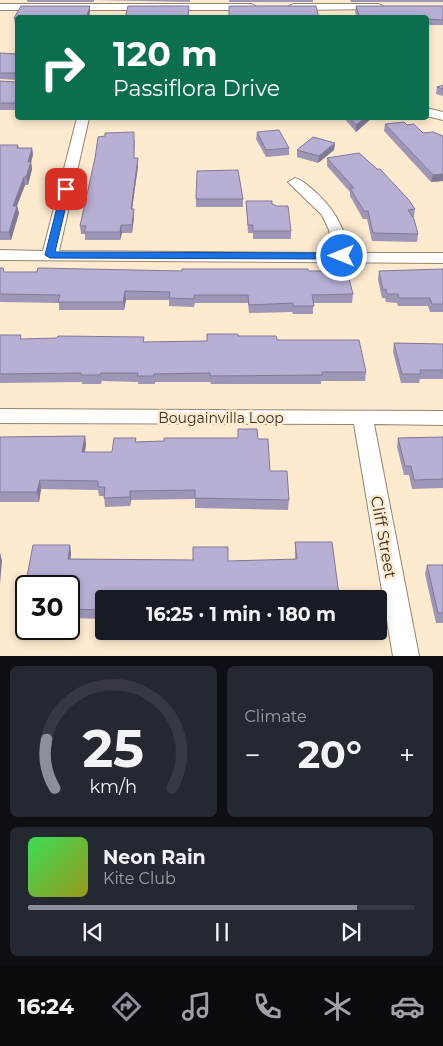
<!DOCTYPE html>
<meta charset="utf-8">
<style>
:root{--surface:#171b24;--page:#242831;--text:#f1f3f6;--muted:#9ea1a6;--line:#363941;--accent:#8c9099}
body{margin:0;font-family:Montserrat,sans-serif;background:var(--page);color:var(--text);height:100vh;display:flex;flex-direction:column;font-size:19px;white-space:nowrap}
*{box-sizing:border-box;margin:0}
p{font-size:16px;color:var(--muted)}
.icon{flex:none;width:28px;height:28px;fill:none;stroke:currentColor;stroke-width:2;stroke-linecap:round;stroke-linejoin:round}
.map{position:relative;height:656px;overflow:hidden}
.panel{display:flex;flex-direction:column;gap:10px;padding:10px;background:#0d0f14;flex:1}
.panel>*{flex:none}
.top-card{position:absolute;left:15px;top:15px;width:414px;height:105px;border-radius:5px;box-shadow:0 2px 8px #0003;background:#0b6e4f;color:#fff;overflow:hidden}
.speed{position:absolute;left:15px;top:575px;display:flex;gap:10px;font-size:25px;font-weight:700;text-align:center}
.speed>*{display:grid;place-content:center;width:65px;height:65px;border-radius:50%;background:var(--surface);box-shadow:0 2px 8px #0003;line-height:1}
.speed .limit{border:2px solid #111;border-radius:8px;background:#fff;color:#111}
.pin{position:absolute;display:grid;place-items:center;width:42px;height:42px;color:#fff;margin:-21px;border-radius:10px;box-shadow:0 2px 8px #0006}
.me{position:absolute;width:55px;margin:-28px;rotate:270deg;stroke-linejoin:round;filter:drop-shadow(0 0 4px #0008)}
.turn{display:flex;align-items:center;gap:18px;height:105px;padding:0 15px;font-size:22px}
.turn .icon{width:65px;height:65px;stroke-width:2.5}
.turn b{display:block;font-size:35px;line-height:42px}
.big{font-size:38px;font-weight:700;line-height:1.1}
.panel .tile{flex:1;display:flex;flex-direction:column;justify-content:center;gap:8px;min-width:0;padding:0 18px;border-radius:8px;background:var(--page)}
.panel .dial{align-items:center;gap:0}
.dial svg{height:130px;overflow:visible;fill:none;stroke:var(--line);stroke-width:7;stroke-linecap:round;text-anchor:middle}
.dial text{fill:var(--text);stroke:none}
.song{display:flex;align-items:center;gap:15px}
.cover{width:60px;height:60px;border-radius:8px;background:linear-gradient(135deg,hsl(130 70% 55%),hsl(60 70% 35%))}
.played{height:5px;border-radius:2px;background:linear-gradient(90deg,var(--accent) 85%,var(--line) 85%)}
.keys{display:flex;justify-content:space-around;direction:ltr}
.heat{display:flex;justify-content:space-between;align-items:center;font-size:28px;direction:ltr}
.panel .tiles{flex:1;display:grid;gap:10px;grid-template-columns:1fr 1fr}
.tile:last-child{grid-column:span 2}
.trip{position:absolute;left:95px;top:590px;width:292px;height:50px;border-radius:5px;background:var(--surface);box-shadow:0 2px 8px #0003;font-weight:700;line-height:50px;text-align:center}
.tab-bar{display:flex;height:80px;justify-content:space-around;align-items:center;background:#090b0e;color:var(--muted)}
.tab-bar .icon{width:35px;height:35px}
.tab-bar .on{color:var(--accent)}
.tab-bar b{font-size:22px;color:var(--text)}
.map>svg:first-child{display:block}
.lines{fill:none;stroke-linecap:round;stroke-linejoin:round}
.street-casing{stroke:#97856d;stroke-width:2}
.street{fill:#fff;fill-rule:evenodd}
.wall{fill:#9e96b7}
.shaded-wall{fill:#817a95}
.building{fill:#b8afd5;stroke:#817a95}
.route{fill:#1a73e8;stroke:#114b97}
.labels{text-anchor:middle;stroke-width:5;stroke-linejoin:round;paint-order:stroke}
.street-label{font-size:14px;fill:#383126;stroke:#fdeacf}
.near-street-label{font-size:16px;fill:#383126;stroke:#fdeacf}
</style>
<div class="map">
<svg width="443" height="656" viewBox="0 0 443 656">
<rect width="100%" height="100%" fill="#fdeacf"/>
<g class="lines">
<defs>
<path id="street" d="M0 4H252L257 7 252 10H0Z
M379 4 384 7 382 9 293 10 288 7 293 4Z
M426 108 443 112V120L426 116Z
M77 118H89L59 251 334 253 329 230 322 215 288 182 295 178C302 180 306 184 312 189 333 207 344 225 349 253H443V263L0 260V250L43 251Z
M0 409 443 411V425L374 424 419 656H393L354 424 0 423Z"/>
</defs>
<!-- street casing -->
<use href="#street" class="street-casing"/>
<!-- street -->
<use href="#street" class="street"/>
</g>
<!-- wall -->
<path class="wall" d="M27 0H190V2L94 0V2H27Z
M229 0H313V2H229Z
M350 0H443V2H351Z
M21 6H90V12L89 18H18V24H15L14 18Z
M356 6H443V25H426V18H357L355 12Z
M0 53 18 54V110H0V81L17 82V80L0 79Z
M443 85V96L436 94 437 87Z
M344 118H372L356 132Z
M385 124 407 125 423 133 443 136V181L431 182 384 131Z
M257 132 289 148V155L266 157 256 139Z
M135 139 134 158 138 166 132 209H134V217L132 233H122L120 240H85V234H81L80 226Z
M335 143 334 150 318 163 297 157V150Z
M0 145H18L19 148H32L33 155 31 162 32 169 28 185H25L17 206 19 213 11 240H0Z
M327 158 415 209 414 217H413L418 234 417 242 372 241 367 219H363L350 196V192L327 166Z
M196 199H243V207H196Z
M246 201 272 204 291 231V239H253V233H248Z
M0 268 4 272 309 271 353 294 352 303H313V314H293L292 312 249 313 248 303H195L194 307 169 306V300H126L124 310H59V303L0 302Z
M443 269V312H430L428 306H398L397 303 386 302 385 298H382L378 280 379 271Z
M0 335 22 339 144 342 207 341 238 336 277 340 366 372 365 381H321V384H211L210 382H155V384H138V382L102 381 101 384H82V382L0 383Z
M394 343 443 344V379H420L419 383H401L393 352Z
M85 436 86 445 85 452H112L136 442 258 439 270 471 289 500 288 510 195 508V499L131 500 130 506 105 507 104 496H99L98 490 41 489 39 502H0V437Z
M443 437V488L412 489 409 475H404L397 447 398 438Z
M295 542H332L339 595 338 599H104V619L69 618V586H26V628H21L19 619 33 545H70L71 554 70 559 193 560V547H228V561L295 560Z
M427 565H443V623H436L425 574Z"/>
<!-- shaded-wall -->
<path class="shaded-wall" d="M90 6V12L89 18H86Z
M365 118H372L356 132V125Z
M335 143 334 150 318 163 319 156Z
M32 148 33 155 29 169 28 162Z
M138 158V166L131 217V209Z
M31 162 32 169 28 185 26 177Z
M443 174V181L431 182 433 175Z
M24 177 25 185 14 213 13 206Z
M17 206 19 213 11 240 9 232Z
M134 209V217L132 233V225Z
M121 225 122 233 120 240V232Z
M125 291 126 300 124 310 123 302Z
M85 436 86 445 83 461 82 452Z
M40 480 41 489 39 502 37 492Z
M130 491 131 500 130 506Z
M70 545 71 554 69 568 68 559Z
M0 552 2 561 0 584Z"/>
<!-- building -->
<path class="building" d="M21 6H90L86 18H14Z
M128 6H189L188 18H125Z
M229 6H316L319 18H229Z
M356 6H443V20L426 19V18H360Z
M0 53 18 54V73H0Z
M18 79V103H0V81L17 82Z
M443 85V89L437 87Z
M350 118H365L356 125Z
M404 122 407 125 414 124 423 133 433 132 443 136V174L433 175 385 124Z
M279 130 289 148 266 150 257 132Z
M134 132V158H138L131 209H134L132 225H121L120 232H84L86 226H80L95 158 98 137 105 136V133Z
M313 137 335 143 319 156 297 150Z
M0 145H18L17 148H32L28 162H31L26 177H24L13 206H17L9 232H0Z
M359 153 377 169H380L408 199 415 209 408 210 414 219 418 234 373 233 368 211H364L350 188H354L327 158Z
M238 170 243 199H196L197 171Z
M246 201H272V204L277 206H288L291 231H253V225H248Z
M0 268H3L4 272H37L38 268 182 271V269H308L309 271H347L353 294 312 295 314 306H293V303L249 305 248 295H194V299L169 298 170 292 125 291 123 302H58L60 295 0 294Z
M443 269V304H432L430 298H399L398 294H387L386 289 383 290 379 271Z
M207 334H238V336H276L277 340H359L366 372H322V375L210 376V373L154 374V376H137L138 373H101L100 375H81V373L0 374V335H21L20 339 57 338 58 336 144 337 143 342 207 341Z
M394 343 443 344V370H420L421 374H402Z
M238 429H257L258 439H268L270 471H287L289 500 195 498V490L130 491V497L104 498 105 487H98V481L40 480 37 492H0V437L85 436 82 452H112L114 438H136L135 442 164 441V438H238Z
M443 437V479L414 480 411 466H405L398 438Z
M295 542H332L339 595H331V599H104V610L69 609V586H26V619H19L33 545H70L68 559 193 560V547H228V561L297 559Z
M427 565H443V613H438Z"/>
<!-- route -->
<path class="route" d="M62 187 70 189 55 252 342 253 347 256 342 259 50 258 45 255Z"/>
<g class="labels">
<!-- street labels -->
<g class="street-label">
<text x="221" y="423">Bougainvilla Loop</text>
</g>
<!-- near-street labels -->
<g class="near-street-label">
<text transform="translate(384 537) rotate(80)" y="6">Cliff Street</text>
</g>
</g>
</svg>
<div class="speed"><div class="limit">30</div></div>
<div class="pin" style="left:66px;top:189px;background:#d93025"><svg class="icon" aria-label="arrive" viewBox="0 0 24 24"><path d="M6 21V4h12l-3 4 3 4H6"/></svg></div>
<svg class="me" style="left:342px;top:256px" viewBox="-20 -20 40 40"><circle r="17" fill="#1a73e8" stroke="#fff" stroke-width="3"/><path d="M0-11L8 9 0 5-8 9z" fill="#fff"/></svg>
<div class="trip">16:25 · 1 min · 180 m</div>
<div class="top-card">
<div class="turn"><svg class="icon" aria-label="right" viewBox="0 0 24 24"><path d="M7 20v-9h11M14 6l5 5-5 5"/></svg><div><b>120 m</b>Passiflora Drive</div></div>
</div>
</div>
<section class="panel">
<div class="tiles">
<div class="tile dial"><svg viewBox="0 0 100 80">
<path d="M14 69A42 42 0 1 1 86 69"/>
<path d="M14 69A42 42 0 0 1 9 39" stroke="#8c9099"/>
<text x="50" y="56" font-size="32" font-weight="700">25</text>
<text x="50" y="72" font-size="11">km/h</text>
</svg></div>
<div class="tile"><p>Climate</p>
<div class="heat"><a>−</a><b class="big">20°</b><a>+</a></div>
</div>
<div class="tile">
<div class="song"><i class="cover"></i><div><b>Neon Rain</b><p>Kite Club</p></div></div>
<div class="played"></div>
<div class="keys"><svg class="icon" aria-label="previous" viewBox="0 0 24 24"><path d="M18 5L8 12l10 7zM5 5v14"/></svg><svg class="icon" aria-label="pause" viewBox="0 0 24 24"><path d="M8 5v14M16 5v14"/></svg><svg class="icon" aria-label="next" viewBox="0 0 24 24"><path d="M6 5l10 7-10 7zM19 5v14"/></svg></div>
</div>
</div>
</section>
<nav class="tab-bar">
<b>16:24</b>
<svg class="icon on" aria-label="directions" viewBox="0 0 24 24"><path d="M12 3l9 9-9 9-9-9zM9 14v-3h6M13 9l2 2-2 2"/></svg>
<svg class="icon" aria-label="music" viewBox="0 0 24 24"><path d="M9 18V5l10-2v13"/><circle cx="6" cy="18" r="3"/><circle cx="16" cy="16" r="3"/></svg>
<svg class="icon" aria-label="phone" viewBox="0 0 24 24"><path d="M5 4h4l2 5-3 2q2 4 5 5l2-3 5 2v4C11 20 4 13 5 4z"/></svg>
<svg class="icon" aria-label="climate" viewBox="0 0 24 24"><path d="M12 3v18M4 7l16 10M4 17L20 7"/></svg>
<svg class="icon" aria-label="car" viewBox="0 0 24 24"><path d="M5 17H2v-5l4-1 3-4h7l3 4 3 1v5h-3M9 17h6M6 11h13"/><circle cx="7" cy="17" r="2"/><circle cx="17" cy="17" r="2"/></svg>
</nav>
